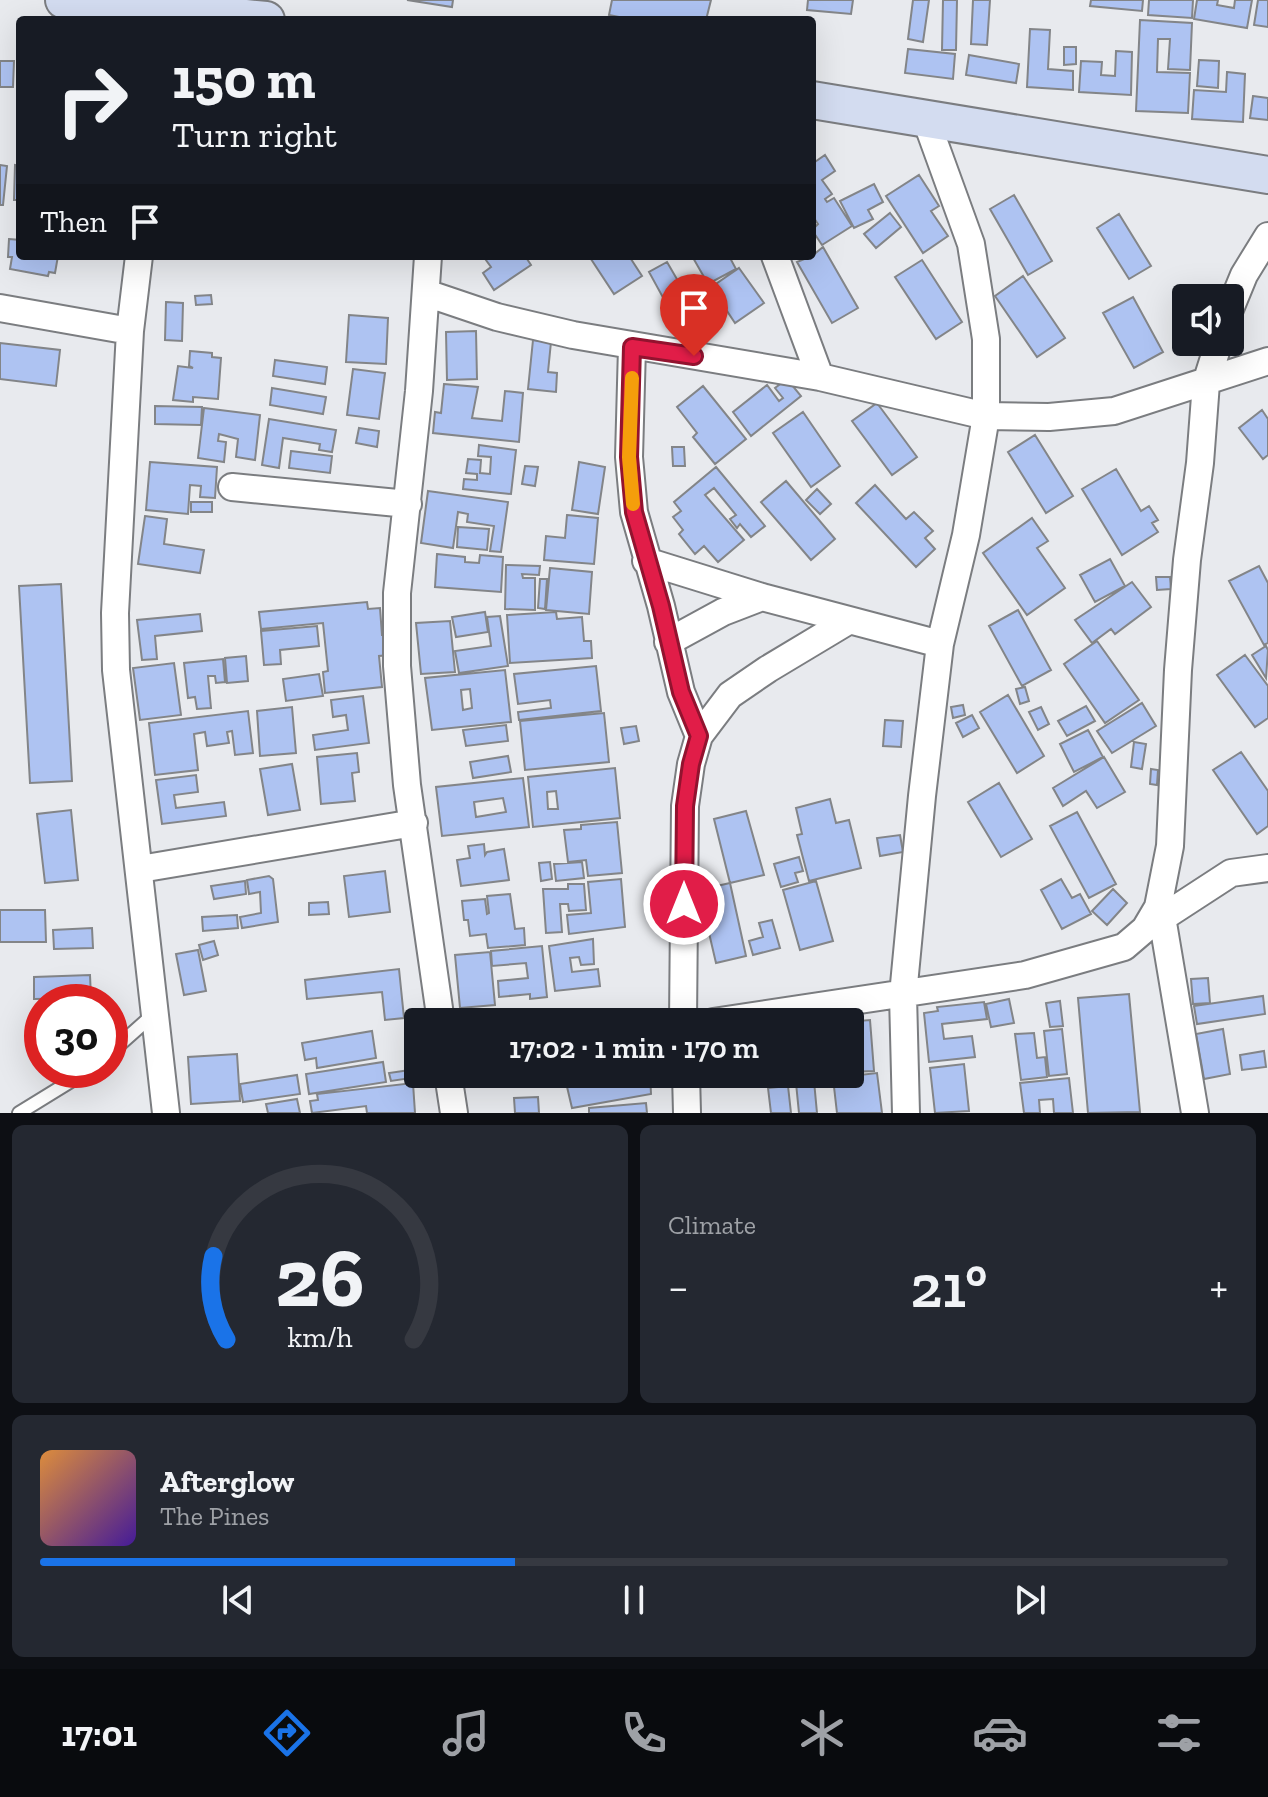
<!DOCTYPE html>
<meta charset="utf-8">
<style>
:root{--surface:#171b24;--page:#242831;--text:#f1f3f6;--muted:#9ea1a6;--line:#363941;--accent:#1a73e8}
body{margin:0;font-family:"Zilla Slab",serif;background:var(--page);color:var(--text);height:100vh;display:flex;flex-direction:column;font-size:30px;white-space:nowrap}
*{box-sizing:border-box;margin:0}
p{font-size:26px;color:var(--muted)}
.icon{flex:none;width:44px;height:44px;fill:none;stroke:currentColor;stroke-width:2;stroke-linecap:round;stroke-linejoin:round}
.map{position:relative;height:1113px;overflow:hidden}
.details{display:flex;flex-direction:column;gap:12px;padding:12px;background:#0d0f14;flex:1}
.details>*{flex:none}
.banner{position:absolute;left:16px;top:16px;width:800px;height:244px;border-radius:8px;box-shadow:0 8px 32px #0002;background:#171b24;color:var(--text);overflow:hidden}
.fabs{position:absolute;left:1172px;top:284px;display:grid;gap:16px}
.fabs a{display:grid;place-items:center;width:72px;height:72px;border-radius:8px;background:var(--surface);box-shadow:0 8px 32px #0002;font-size:40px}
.speed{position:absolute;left:24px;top:984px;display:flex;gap:16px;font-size:40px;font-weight:700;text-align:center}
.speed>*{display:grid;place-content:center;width:104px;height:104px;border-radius:50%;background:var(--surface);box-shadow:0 8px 32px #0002;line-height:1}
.speed .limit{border:12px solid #d22;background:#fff;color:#111}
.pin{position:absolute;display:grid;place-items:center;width:68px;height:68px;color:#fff;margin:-82px -34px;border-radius:50% 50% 50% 0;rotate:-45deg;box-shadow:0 0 8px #0007}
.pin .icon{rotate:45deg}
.me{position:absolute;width:88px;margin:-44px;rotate:0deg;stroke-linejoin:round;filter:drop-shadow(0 0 6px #0008)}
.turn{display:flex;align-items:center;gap:28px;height:168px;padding:0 24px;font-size:36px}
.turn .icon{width:104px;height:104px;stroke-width:2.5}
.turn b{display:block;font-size:56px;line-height:68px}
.then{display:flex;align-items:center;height:76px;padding:0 24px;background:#0003;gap:16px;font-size:30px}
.big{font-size:60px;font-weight:600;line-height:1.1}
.details .widget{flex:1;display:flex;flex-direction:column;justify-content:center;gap:12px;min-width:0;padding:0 28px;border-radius:12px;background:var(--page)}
.details .dial{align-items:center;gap:0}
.dial svg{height:208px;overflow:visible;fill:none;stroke:var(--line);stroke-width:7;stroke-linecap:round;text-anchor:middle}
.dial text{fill:var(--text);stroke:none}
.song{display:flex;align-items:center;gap:24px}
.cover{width:96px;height:96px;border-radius:12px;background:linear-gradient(135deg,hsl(30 70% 55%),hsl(260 70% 35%))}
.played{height:8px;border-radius:4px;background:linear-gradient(90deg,var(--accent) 40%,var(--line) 40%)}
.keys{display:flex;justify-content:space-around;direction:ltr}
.heat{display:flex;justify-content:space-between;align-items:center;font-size:44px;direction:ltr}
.details .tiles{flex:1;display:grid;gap:12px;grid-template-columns:1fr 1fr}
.widget:last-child{grid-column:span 2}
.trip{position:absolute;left:404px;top:1008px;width:460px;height:80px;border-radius:8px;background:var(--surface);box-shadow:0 8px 32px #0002;font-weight:600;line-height:80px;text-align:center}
.dock{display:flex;height:128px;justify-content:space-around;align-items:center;background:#090b0e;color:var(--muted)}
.dock .icon{width:56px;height:56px}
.dock .active{color:var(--accent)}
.dock b{font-size:36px;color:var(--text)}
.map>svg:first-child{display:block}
.building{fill:#aec3f2;stroke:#838588;stroke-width:2;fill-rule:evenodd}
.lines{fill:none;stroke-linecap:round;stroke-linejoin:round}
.lane-casing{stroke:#7b7d80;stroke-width:16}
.street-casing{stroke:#7b7d80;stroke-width:30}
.secondary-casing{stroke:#7b7d80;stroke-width:40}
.lane{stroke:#fff;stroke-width:12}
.street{stroke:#fff;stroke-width:26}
.secondary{stroke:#d3dcf0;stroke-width:36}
.route-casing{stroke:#92132f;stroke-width:20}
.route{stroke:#e11d48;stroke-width:14}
.slow{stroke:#f59e0b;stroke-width:14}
</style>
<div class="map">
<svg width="1268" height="1113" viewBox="0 0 1268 1113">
<rect width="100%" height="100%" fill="#e8eaee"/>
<!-- building -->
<path class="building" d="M407 0H453L452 7Z
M612 0H711L706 20H634L609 15Z
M808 0H853L851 14 807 10Z
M913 0H929L923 42 908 39Z
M943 0H957L956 50H942Z
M973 0H990L987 45 971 44Z
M1091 0H1143L1142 11 1090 6Z
M1149 0H1193L1192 18 1148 15Z
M1197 0H1218L1217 5 1234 8 1235 0H1252L1247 28 1194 19Z
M1258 0H1268V27L1254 25Z
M1140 20 1192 23 1190 70 1168 69 1170 39H1158L1157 72 1190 73 1188 113 1136 111Z
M1030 29 1050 30 1048 69 1073 71V90L1027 87Z
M1064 47H1076V64L1064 65Z
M908 49 955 54 953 79 905 73Z
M1116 51 1132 52 1131 95 1079 92 1081 61 1102 62 1101 75 1115 76Z
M969 55 1019 64 1016 83 966 75Z
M1199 60 1219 61 1218 88 1197 86Z
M0 61H14L13 87H0Z
M1227 72 1245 74 1243 122 1192 119 1194 90 1226 92Z
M1253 96 1268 98V120L1250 118Z
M825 155 835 171 822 180 832 194 825 199 827 202 834 198 852 226 822 245 812 230 818 224 812 215V164Z
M0 165 7 166 3 205H0Z
M15 165 20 166V200H14Z
M919 175 939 206 931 211 948 236 923 253 886 196Z
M874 184 883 202 868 210 873 219 854 228 840 201Z
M1014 195 1052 261 1028 275 990 209Z
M890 213 901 227 876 248 864 234Z
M1119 214 1151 266 1129 279 1097 228Z
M9 239 20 240V256L39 258V256H58L55 273 49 272 48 276 10 269 12 257H8Z
M823 247 858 308 832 323 797 262 812 256Z
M483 256H525L531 265 494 290 483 273 491 267Z
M589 256H629L642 276 614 294Z
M692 256H729L736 269 708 284Z
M922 260 962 322 936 339 895 277Z
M667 262 685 293 666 303 649 272Z
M739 268 764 303 735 323 723 305 699 321 687 304Z
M1023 276 1065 338 1037 357 995 296Z
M211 295 212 304 196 305 195 296Z
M1133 297 1163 352 1134 368 1103 313Z
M166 302 183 303 182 341 165 340Z
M349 315 388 318 386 364 346 362Z
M476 331 477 379 447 380 446 332Z
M533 340 551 342 548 372 557 373 556 392 528 389Z
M0 343 60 350 56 386 0 379Z
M190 351 212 353V357L221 358 218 399 193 397V402L173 400 178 366 193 368 189 366Z
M275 360 327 367 325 384 273 376Z
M353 369 385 373 379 419 347 415Z
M787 379 801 396 751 436 733 412 767 385 779 401 783 398 775 388Z
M444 384 478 387 472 418 502 421 505 391 523 393 519 442 433 433 435 412 441 413Z
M703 386 746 439 715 464 693 437 697 433 677 407Z
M272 388 326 397 323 414 270 405Z
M877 403 917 457 892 475 852 421Z
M155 406 202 407 201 425 155 424Z
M204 408 260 415 255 460 236 457 238 439 219 434 218 441 226 442 224 462 198 458Z
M1262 410 1268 419V455L1263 459 1239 428Z
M803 412 840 466 811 487 773 433Z
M269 419 336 430 332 452 319 450 320 444 283 438 279 468 262 465Z
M359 428 379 431 377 447 356 443Z
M1035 435 1073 496 1046 513 1008 452Z
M479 445 516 450 511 494 463 489 464 479 477 480V474L466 473 468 459 481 460 480 473 490 474 491 457 478 456Z
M672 447H684L685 466H673Z
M291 451 332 456 330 473 289 468Z
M150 462 217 467 215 498 200 497 201 486 190 485 188 514 146 510Z
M579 462 605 467 598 514 572 510Z
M525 466 538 467 535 486 522 484Z
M716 467 765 526 751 537 740 524 737 528 730 519 736 515 714 488 705 495 744 540 718 562 704 546 695 554 679 534 683 530 673 517 681 511 674 502Z
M1116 469 1141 511 1149 506 1158 520 1152 523 1158 532 1122 555 1082 489Z
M786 481 835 539 811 560 761 502Z
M875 485 906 519 914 512 933 531 925 538 935 549 916 567 856 503Z
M817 489 831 504 820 514 806 500Z
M428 491 508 502 501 552 490 551 494 526 467 522 468 514 458 512 453 548 421 543Z
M191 502H212V512H191Z
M567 515 598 518 594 564 544 560 546 536 565 538Z
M145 516 167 519 164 544 204 550 200 573 138 564Z
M1032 518 1048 541 1037 548 1065 588 1027 615 983 553Z
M458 527 489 529 487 550 457 547Z
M437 554 465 557V562L479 563 480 555 503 557 501 592 435 587Z
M1110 559 1125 586 1095 602 1080 575Z
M506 565 540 566 539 575 522 574 523 578H535V610L505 609Z
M1259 566 1268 583V643L1264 645 1229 581Z
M550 568 592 572 589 614 546 610Z
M1156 577H1170L1171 589 1157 590Z
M540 579H547L545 609 538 608Z
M1132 582 1151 607 1115 634 1111 629 1092 643 1075 620Z
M61 584 72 781 30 783 19 586Z
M367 602 368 609 380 608 382 635H388L390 655 379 656 382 687 325 693 323 672 328 671 323 623 261 629 259 612Z
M1018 610 1051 670 1022 686 989 626Z
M485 612 488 632 456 637 452 617Z
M556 612 557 619 582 617 584 641H591L592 658 510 663 507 615Z
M200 614 202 631 155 636 157 659 142 660 137 620Z
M500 616 508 666 459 673 455 651 491 646 487 617Z
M450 621 455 672 421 674 416 623Z
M317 626 319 646 280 650 281 664 264 665 261 631Z
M1097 641 1139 700 1105 723 1064 664Z
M1266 646 1268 650 1266 678 1252 655Z
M1245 655 1268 686V718L1255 727 1217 675Z
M246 656 248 681 227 683 225 658Z
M223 659 225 682 216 683 215 676H208L211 708 197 709 195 697 188 698 184 663Z
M174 663 181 715 140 720 133 668Z
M596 666 601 711 519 720 518 712 551 708 550 700 518 704 514 674Z
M505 670 511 722 432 730 425 678ZM470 689 472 708 463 710 461 690Z
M319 674 323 696 286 701 283 679Z
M1025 687 1029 701 1020 704 1016 689Z
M1008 695 1044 756 1017 773 980 712Z
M363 696 369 743 315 750 313 735 348 730 346 715 333 717 331 700Z
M1142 703 1156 726 1112 753 1097 731Z
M963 705 965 715 953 718 951 707Z
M1086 706 1095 721 1067 736 1058 721Z
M292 707 296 753 260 756 257 711Z
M1041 707 1049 724 1038 730 1029 712Z
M248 711 253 753 235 755 232 731 227 732 229 743 207 746 205 732 194 734 198 770 155 775 149 723Z
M604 713 609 762 525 770 520 721Z
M972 715 979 728 963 737 956 723Z
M885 720 903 721 901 747 883 746Z
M506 725 508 741 466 746 463 730Z
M636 726 639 741 624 744 621 728Z
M1088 730 1103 757 1074 772 1060 744Z
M1134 742 1146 744 1142 769 1131 767Z
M1241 752 1268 791V826L1257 834 1213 770Z
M357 753 359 772 352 773 355 801 321 804 317 757Z
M508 756 511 772 473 778 470 762Z
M1104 757 1125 792 1097 808 1086 791 1063 806 1053 788Z
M292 764 300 810 268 815 260 769Z
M615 768 620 818 533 827 528 777ZM556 791 558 809H548L547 792Z
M1151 769 1158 770 1157 785 1150 784Z
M196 775 198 792 174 795 176 808 224 802 226 816 162 824 156 780Z
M523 778 529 827 442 836 436 787ZM503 798 506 812 476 817 474 802Z
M999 783 1032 839 1001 857 968 802Z
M830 799 836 823 849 820 861 868 809 881 797 835 802 834 796 808Z
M71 810 78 880 45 883 37 814Z
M746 811 764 875 730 883 714 819Z
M1077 812 1116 884 1089 898 1050 826Z
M617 822 622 873 588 876 586 860 568 862 564 830 581 829V825Z
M900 835 903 852 880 856 877 838Z
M484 844 485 855 487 852 504 849 509 880 461 886 457 860 470 858 468 846Z
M799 857 803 871 795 873 798 882 781 887 774 864Z
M550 862 552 879 541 881 539 863Z
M582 862 584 878 556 881 554 864Z
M385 871 390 912 349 917 344 876Z
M269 876 273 879 278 922 242 928 240 917 261 913 260 892 249 894 247 880Z
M621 879 625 927 569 934 567 915 591 913 588 882Z
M1061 879 1072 898 1080 894 1091 914 1062 929 1041 890Z
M245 881 246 894 214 899 211 886Z
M816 881 833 941 800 950 783 890Z
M730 883 746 956 716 963 699 890Z
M568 884H584L586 910 569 911 568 904H560L562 932 546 933 543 889H568Z
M1113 889 1127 903 1107 925 1092 911Z
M510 894 515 929 524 928 525 945 488 948 486 934 470 936 468 920H464L462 901 485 899 487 914 489 913 487 896Z
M328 902 329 914 309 915V903Z
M0 910H45L46 942H0Z
M237 915 238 928 203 931 202 917Z
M772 920 780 948 753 955 749 941 763 937 759 923Z
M92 928 93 948 54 949 53 930Z
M593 939 594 964 581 965 579 957 570 958 572 972 598 969 600 986 555 991 549 946Z
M214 941 218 955 203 960 199 945Z
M542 946 547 997 530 999V994L499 997 498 981 528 978 526 963 492 966 491 951Z
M198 950 206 991 184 995 176 954Z
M490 952 495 1005 460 1008 455 955Z
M399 969 404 1018 385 1020 382 992 307 999 305 980Z
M90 975 91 998 34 999V977Z
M1208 978 1210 1003 1193 1004 1191 979Z
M1129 994 1140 1112 1088 1113 1078 998Z
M1263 996 1265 1014 1197 1024 1194 1006Z
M1009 999 1014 1023 991 1027 986 1004Z
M1060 1001 1063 1026 1050 1027 1046 1003Z
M984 1002 987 1019 942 1024 944 1039 972 1036 975 1057 929 1062 924 1013 938 1011 937 1007Z
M870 1020 874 1071 850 1072V1022H846Z
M1062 1029 1067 1074 1049 1076 1044 1031Z
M1223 1029 1230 1074 1204 1079 1196 1034Z
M372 1031 376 1058 317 1068 316 1058 305 1060 302 1043Z
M1034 1033 1037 1058 1045 1057 1047 1077 1021 1080 1015 1034Z
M1264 1051 1266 1067 1242 1070 1240 1055Z
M237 1054 240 1101 191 1104 188 1057Z
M383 1062 386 1082 309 1094 306 1074Z
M964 1064 969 1111 935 1113 930 1068Z
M417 1069 418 1077 391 1081 389 1073Z
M877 1073 882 1113H837L833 1078Z
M564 1074H584L585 1085 617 1078V1074H650L651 1094 572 1108Z
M700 1074H719L718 1081 700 1080Z
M740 1074H755V1084H740Z
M297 1075 300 1094 243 1102 240 1084Z
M1069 1078 1073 1113H1054L1053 1099 1039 1100 1040 1113H1024L1020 1083Z
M814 1081 817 1113H799L796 1083Z
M413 1083 415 1113H367L366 1106 312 1113 310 1101 318 1100 317 1094Z
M788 1086 791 1113H771L768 1088Z
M538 1097 539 1113H515L514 1098Z
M297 1099 300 1113H268L266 1104Z
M646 1103 647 1113H589V1108Z"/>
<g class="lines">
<defs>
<path id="lane" d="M110 1053 155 1013
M19 1113 89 1070"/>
<path id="street" d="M139 256 130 331 115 613 116 670 166 1113
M428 256 419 391 397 593V666L407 785 441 1022
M775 256 820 377
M426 293 497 317 573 335 820 377 986 416 1049 417 1114 411 1268 361
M0 308 130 331
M1230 309 1244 275 1268 236
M632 347 629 457 634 512 661 606 681 692 699 736
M232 487 408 504
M646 561 762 597 940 644
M668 642 723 612 762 597
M140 869 414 823
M1162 917 1195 1113
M1148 927 1231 873 1268 868
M683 1022 685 806 691 764 699 736 730 695 768 669 848 621
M713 1022 1025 975 1124 947 1145 929 1158 907 1170 846 1178 670 1187 560 1200 463 1206 383 1219 342
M448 1074 454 1113
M686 1074 687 1113
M906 1113 903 995 922 796 940 644 966 535 986 416V339L971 244 926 120"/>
<path id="secondary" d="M64 0 266 20
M812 100 1268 175"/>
</defs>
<!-- lane casing -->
<use href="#lane" class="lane-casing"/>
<!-- street casing -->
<use href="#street" class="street-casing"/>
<!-- secondary casing -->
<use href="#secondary" class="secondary-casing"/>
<!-- lane -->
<use href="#lane" class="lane"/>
<!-- street -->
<use href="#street" class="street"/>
<!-- secondary -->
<use href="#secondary" class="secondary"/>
</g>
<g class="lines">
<defs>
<path id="route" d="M684 904 685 806 691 764 699 736 681 692 661 606 634 512 629 457 632 347 694 356"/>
</defs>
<!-- route casing -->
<use href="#route" class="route-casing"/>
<!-- route -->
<use href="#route" class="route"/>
<!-- slow -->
<path class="slow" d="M632 378 629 457 633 504"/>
</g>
</svg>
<div class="fabs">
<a><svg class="icon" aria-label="sound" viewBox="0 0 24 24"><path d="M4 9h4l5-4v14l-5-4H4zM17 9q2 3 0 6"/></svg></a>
</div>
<div class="speed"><div class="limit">30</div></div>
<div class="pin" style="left:694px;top:356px;background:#d93025"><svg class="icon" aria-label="arrive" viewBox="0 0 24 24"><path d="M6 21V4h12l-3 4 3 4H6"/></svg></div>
<svg class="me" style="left:684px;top:904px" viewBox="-20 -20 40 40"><circle r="17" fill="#e11d48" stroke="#fff" stroke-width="3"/><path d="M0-11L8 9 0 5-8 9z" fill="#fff"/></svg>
<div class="trip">17:02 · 1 min · 170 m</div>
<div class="banner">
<div class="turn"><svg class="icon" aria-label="right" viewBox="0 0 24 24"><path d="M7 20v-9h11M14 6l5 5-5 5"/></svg><div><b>150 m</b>Turn right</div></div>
<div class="then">Then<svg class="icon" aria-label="arrive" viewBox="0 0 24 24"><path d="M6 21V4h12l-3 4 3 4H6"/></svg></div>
</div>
</div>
<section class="details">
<div class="tiles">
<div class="widget dial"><svg viewBox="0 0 100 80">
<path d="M14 69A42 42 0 1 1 86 69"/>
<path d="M14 69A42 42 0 0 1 9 37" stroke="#1a73e8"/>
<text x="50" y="56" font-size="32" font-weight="700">26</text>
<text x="50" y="72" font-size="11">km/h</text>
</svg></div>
<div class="widget"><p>Climate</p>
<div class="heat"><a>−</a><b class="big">21°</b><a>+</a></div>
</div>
<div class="widget">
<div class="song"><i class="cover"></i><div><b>Afterglow</b><p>The Pines</p></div></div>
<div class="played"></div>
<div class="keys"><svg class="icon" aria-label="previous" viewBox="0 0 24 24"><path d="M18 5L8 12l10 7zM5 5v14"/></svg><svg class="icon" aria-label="pause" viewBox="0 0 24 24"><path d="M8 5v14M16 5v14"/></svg><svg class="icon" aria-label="next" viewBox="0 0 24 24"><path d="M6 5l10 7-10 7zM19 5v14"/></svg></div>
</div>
</div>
</section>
<nav class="dock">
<b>17:01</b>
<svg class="icon active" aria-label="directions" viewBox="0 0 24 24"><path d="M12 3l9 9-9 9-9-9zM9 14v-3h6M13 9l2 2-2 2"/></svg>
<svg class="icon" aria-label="music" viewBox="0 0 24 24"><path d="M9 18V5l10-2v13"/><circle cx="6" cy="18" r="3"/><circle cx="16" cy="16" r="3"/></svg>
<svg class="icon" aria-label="phone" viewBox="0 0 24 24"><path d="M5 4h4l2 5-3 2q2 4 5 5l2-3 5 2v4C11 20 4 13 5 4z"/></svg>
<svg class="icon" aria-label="climate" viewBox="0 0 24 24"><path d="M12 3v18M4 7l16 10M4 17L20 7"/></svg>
<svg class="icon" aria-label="car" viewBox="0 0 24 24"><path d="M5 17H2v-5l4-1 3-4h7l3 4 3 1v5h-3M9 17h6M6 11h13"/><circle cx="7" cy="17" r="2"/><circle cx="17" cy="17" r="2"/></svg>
<svg class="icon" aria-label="filters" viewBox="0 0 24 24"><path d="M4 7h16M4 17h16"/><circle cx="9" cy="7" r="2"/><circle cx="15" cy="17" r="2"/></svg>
</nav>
